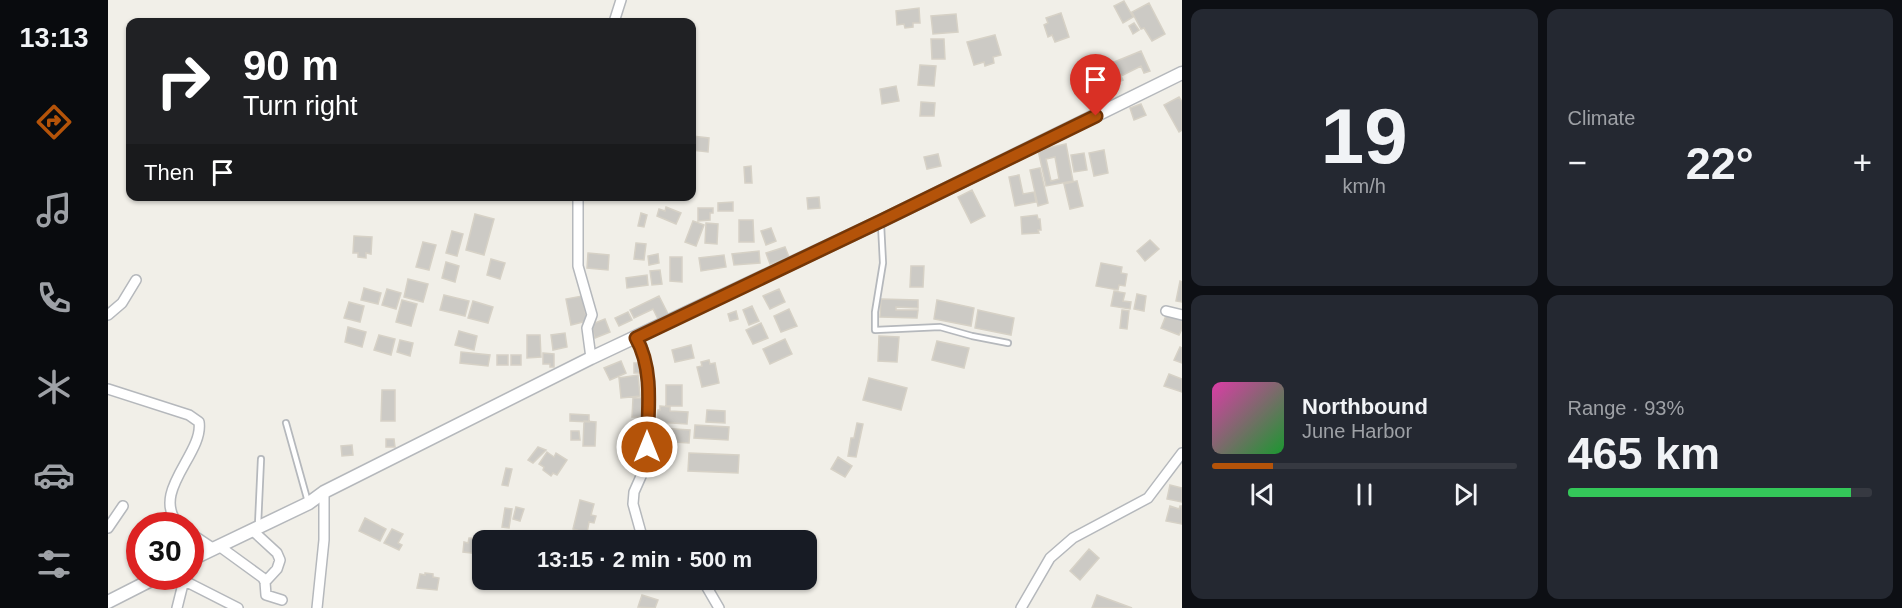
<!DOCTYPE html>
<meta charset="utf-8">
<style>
:root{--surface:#171b24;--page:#242831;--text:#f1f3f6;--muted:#9ea1a6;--line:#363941;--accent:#b45309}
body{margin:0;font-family:Helvetica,sans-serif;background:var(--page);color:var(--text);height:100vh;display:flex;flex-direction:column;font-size:22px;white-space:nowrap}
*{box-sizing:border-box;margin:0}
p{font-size:20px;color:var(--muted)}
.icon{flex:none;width:33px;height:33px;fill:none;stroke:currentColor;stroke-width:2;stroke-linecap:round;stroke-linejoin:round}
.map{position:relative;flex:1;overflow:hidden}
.side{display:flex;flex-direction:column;gap:9px;padding:9px;background:#0d0f14;width:720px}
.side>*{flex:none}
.hud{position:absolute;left:18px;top:18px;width:570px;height:183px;border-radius:12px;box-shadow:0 2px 4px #0004;background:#202124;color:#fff;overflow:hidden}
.speed{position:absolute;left:18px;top:512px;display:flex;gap:12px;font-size:30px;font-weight:700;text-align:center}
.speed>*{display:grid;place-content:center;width:78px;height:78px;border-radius:50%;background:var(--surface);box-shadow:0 2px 4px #0004;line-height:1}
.speed .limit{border:9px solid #d22;background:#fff;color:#111}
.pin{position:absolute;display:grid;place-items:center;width:51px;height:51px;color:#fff;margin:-62px -26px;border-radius:50% 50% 50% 0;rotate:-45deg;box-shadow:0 0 6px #0007}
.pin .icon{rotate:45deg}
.me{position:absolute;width:66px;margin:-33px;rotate:0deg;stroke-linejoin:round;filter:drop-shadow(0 0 4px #0008)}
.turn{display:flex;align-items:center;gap:21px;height:126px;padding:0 18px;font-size:27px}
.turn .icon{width:78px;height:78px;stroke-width:2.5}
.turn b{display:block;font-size:42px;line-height:51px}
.then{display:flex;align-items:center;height:57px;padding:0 18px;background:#0003;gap:12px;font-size:22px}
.big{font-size:45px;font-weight:700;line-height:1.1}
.side .card{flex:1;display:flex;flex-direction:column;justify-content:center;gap:9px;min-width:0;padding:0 21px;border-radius:12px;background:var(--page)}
.side .dial{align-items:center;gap:0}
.dial b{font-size:78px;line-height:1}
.song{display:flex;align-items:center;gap:18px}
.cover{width:72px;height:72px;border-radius:9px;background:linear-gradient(135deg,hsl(320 70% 55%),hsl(130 70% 35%))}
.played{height:6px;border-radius:3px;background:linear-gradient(90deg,var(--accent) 20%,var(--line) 20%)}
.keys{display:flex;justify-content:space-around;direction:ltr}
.heat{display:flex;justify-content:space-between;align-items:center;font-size:33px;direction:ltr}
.charge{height:9px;border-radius:4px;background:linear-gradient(90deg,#34c759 93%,var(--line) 0)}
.side .tiles{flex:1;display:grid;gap:9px;grid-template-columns:repeat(2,1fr)}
.trip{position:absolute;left:364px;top:530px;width:345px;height:60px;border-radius:12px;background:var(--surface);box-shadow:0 2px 4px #0004;font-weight:700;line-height:60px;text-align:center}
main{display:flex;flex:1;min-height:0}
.dock{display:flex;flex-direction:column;width:108px;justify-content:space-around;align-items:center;background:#090b0e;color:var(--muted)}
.dock .icon{width:42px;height:42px}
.dock .selected{color:var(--accent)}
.dock b{font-size:27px;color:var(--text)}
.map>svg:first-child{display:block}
.building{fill:#cccac5;stroke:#d6d1c6;stroke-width:1.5;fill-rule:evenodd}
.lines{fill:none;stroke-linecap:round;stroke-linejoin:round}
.service-casing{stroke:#b5b8bc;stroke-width:8}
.minor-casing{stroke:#b5b8bc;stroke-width:12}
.tertiary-casing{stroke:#b5b8bc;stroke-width:15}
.service{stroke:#fff;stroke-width:4.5}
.minor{stroke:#fff;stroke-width:9}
.tertiary{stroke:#fff;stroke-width:12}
.route-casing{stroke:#753606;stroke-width:15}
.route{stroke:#b45309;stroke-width:10}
</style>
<main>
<nav class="dock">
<b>13:13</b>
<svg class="icon selected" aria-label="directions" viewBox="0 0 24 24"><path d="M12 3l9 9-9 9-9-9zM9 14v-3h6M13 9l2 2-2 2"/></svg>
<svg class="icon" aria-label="music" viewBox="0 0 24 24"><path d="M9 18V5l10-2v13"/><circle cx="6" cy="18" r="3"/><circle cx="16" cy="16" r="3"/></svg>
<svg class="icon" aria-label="phone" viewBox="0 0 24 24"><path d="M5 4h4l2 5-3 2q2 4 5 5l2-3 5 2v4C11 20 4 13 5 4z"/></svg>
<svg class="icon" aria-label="climate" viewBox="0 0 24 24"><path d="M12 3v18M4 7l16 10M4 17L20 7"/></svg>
<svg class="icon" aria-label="car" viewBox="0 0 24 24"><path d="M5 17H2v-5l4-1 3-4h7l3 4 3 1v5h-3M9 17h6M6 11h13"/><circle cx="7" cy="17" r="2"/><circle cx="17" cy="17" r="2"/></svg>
<svg class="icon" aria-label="filters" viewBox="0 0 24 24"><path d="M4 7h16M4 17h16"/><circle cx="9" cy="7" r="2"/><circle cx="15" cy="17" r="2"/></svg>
</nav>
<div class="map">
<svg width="1074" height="608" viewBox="0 0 1074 608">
<rect width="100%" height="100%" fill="#f1efe8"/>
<!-- building -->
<path class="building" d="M1016 1 1025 17 1015 23 1006 6Z
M1041 3 1057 34 1044 41 1036 28 1033 29 1024 12Z
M811 8 812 23H805V27L797 28 796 24 789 25 788 11Z
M953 13 961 37 947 42 944 35 940 37 936 25 940 23 938 18Z
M848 14 850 32 825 34 823 16Z
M1026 23 1031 30 1025 34 1021 26Z
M887 35 893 55 885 57 886 63 877 66 876 62 866 65 859 42Z
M823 39H836L837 59H824Z
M1033 51 1042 71 1036 73 1033 66 1013 76 1015 80 1008 83 999 65Z
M812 65 828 66 826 86 810 85Z
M788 86 791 101 774 104 772 89Z
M1071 97 1074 102V130L1071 132 1056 105Z
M813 102 827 103 826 116H812Z
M1033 104 1038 115 1026 120 1022 108Z
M584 136 601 138 600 152 584 150Z
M958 144 965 181 938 186 930 150ZM947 157 951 179 943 181 938 159Z
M996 150 1000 173 986 176 981 153Z
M976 153 979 170 966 172 963 155Z
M830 154 833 166 819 169 816 157Z
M643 166 644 183H637L636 167Z
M932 168 940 203 930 206 922 170Z
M911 175 915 194 926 192 928 202 907 206 901 177Z
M969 181 975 206 962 209 956 184Z
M864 190 877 216 863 223 850 197Z
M711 197 712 208 700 209 699 198Z
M625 202V211H610V203Z
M558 207 573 213 568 224 549 216 551 209 557 211Z
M590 208H605V213H602V220L590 221Z
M533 213 539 215 536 227 530 226Z
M367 214 386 219 376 255 358 250Z
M929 215 930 219H932L933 230H930L931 233 914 234 913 217Z
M631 220H645L646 242H631Z
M585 221 596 225 588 246 577 242Z
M598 223 610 224 609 244 597 243Z
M663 228 668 241 658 245 653 231Z
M344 231 355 234 349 256 338 253Z
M246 236 264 237 263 254 258 253V258L250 257V253H245Z
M1042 240 1051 249 1037 261 1029 251Z
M315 242 328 245 321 270 308 267Z
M528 243 538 244 536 260 526 259Z
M677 247 681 257 662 264 658 253Z
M651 251 652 263 626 265 624 254Z
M480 253 501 255 500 270 479 268Z
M550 254 551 263 541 265 540 256Z
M616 255 618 267 593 271 591 258Z
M562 257H574V282L562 281Z
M383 259 397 263 392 279 379 275Z
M338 262 351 266 347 282 334 278Z
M993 263 1014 267 1013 273 1019 274 1017 286 1011 285 1010 290 988 286Z
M803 266H816L815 287H802Z
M552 270 554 284 544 285 542 271Z
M539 275 540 285 519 288 518 278Z
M300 279 320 284 315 302 296 297Z
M1072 281 1074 282V302L1068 301Z
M256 288 273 293 270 304 253 300Z
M279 289 293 293 288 309 274 305Z
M671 289 677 302 662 309 655 296Z
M1006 291 1017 293 1015 301 1023 302 1022 309 1003 306Z
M1029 294 1038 296 1036 311 1026 309Z
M336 295 361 301 357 316 332 310Z
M474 296 479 321 463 325 458 299Z
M551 296 560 314 550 319 545 309 526 318 522 310Z
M773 299 810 300V308L788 307V310H810L809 318 772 317Z
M294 300 309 304 303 326 288 322Z
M829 300 866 308 863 326 826 319Z
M365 301 385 307 380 323 360 318Z
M241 302 256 306 252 322 236 318Z
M644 306 651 321 641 325 635 310Z
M681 309 689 326 673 332 666 316Z
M870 310 906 318 903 335 867 328Z
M1014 310 1021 311 1019 329 1012 328Z
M628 311 630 319 622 321 620 314Z
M520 312 524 320 511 326 507 318Z
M1059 313 1074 319V329L1071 335 1053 328Z
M497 319 502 332 487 338 482 325Z
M653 323 660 338 645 344 638 330Z
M240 327 258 332 254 347 237 342Z
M351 331 369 336 366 350 347 345Z
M457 333 459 347 445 350 443 335Z
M271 335 287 339 283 355 266 350Z
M419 335H432L433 357 419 358Z
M771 336 791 337 789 362 770 361Z
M677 339 684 354 662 364 655 349Z
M292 340 305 343 302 356 289 352Z
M829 341 861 348 856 368 824 360Z
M583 345 586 358 567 362 564 350Z
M1072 347 1074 348V363L1066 360Z
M353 352 382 355 380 366 352 363Z
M435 353 446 354V367H442V364H435Z
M389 355H400V365H389Z
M403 355H413V365H403Z
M601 360 602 364 607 363 611 383 594 387 589 367 594 366 593 362Z
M513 361 518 373 502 380 496 368Z
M526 363H535V373H526Z
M1061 374 1074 379V392L1056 386Z
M530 375 532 396 513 398 511 378Z
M761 378 799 388 793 410 755 400Z
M558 385H574V406H558Z
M274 390H287V421H273Z
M525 398H534V402H537L536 413H534V417H524Z
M552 406 562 407V411L580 412 579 424 549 422 550 410H552Z
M599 410 617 411V423L598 422Z
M462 414 481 415V422L462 421Z
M476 421 488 422 487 446H475Z
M749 423 755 424 748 457 740 456 743 438H746Z
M587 425 621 427 620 440 586 438Z
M550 428 582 430 581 443 549 441Z
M463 431H471L472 440H463Z
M278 439H286L287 447H278Z
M244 445 245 455 234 456 233 446Z
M430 447 438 450 425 463 420 460Z
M439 452 446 457 448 453 459 460 449 475 445 473 443 476 435 470 436 467 431 464Z
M581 453 631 455 630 473 580 471Z
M730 457 744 466 737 477 723 469Z
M398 468 404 469 400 486 394 485Z
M1062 485 1074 488V502L1059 499Z
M472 500 486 504 483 515 488 516 486 523 481 522 479 533 465 529Z
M1062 506 1071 509 1072 506H1074V524L1058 521Z
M408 507 416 509 412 521 405 519Z
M397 508 404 509 401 528 394 527Z
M257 518 278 529 272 541 251 531Z
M284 529 295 534 290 543 294 545 291 550 276 543Z
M361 538 371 539V544H373L372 554 355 552 356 542 360 543Z
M981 549 991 558 972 580 962 571Z
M317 573 325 574V577L331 578 329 590 309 588 312 574 317 575Z
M534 595 550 600 547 608 530 607Z
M989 595 1024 608H984Z"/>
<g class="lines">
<defs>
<path id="service" d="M773 224 775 263 767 312V330L832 327 864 336 900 343
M178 423 200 502
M150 525 153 459"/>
<path id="minor" d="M506 22 513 0
M470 196V266L484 315 479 328 483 358
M1058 311 1074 315
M0 315 14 303 28 280
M528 338 535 350 538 363 540 387 538 465 526 492 525 504 535 540
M0 389 81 415 91 422C96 454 41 492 71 525
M0 528 15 506
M144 530 169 553 172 560 169 569 157 582
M82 533 106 549
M111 546 155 578 157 582 158 595 174 600
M67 576 130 608
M590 579 597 584 611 608
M69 608 76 580
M209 608 216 540V492
M913 608 942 558 965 538 1040 498 1074 453"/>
<path id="tertiary" d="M82 560 201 503 216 492 483 358 773 221 1074 73
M0 602 51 576"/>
</defs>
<!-- service casing -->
<use href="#service" class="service-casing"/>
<!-- minor casing -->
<use href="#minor" class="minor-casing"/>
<!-- tertiary casing -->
<use href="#tertiary" class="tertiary-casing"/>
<!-- service -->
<use href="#service" class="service"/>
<!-- minor -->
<use href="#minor" class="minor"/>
<!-- tertiary -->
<use href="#tertiary" class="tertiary"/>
</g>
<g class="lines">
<defs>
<path id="route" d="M539 447C540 412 546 369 528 338L773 221 988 116"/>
</defs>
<!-- route casing -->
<use href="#route" class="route-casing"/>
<!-- route -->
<use href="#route" class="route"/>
</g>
</svg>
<div class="speed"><div class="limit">30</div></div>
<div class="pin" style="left:988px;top:116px;background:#d93025"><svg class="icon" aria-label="arrive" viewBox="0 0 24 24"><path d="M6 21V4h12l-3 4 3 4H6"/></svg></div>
<svg class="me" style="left:539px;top:447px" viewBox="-20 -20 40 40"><circle r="17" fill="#b45309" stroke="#fff" stroke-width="3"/><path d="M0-11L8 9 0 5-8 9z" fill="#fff"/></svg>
<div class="trip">13:15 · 2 min · 500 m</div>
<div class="hud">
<div class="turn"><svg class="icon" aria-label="right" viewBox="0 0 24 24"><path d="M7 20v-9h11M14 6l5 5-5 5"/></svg><div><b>90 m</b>Turn right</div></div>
<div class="then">Then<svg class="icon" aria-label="arrive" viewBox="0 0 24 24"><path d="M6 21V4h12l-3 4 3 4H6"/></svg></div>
</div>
</div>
<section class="side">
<div class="tiles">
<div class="card dial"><b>19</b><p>km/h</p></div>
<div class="card"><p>Climate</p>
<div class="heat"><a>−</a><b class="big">22°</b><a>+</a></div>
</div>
<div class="card">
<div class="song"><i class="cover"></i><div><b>Northbound</b><p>June Harbor</p></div></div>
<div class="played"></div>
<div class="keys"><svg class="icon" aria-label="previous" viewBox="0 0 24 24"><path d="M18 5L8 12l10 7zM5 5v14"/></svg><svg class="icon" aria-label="pause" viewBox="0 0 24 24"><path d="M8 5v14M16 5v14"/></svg><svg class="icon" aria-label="next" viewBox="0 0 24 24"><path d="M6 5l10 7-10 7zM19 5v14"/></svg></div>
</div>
<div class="card"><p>Range · 93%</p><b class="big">465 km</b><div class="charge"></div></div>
</div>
</section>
</main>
